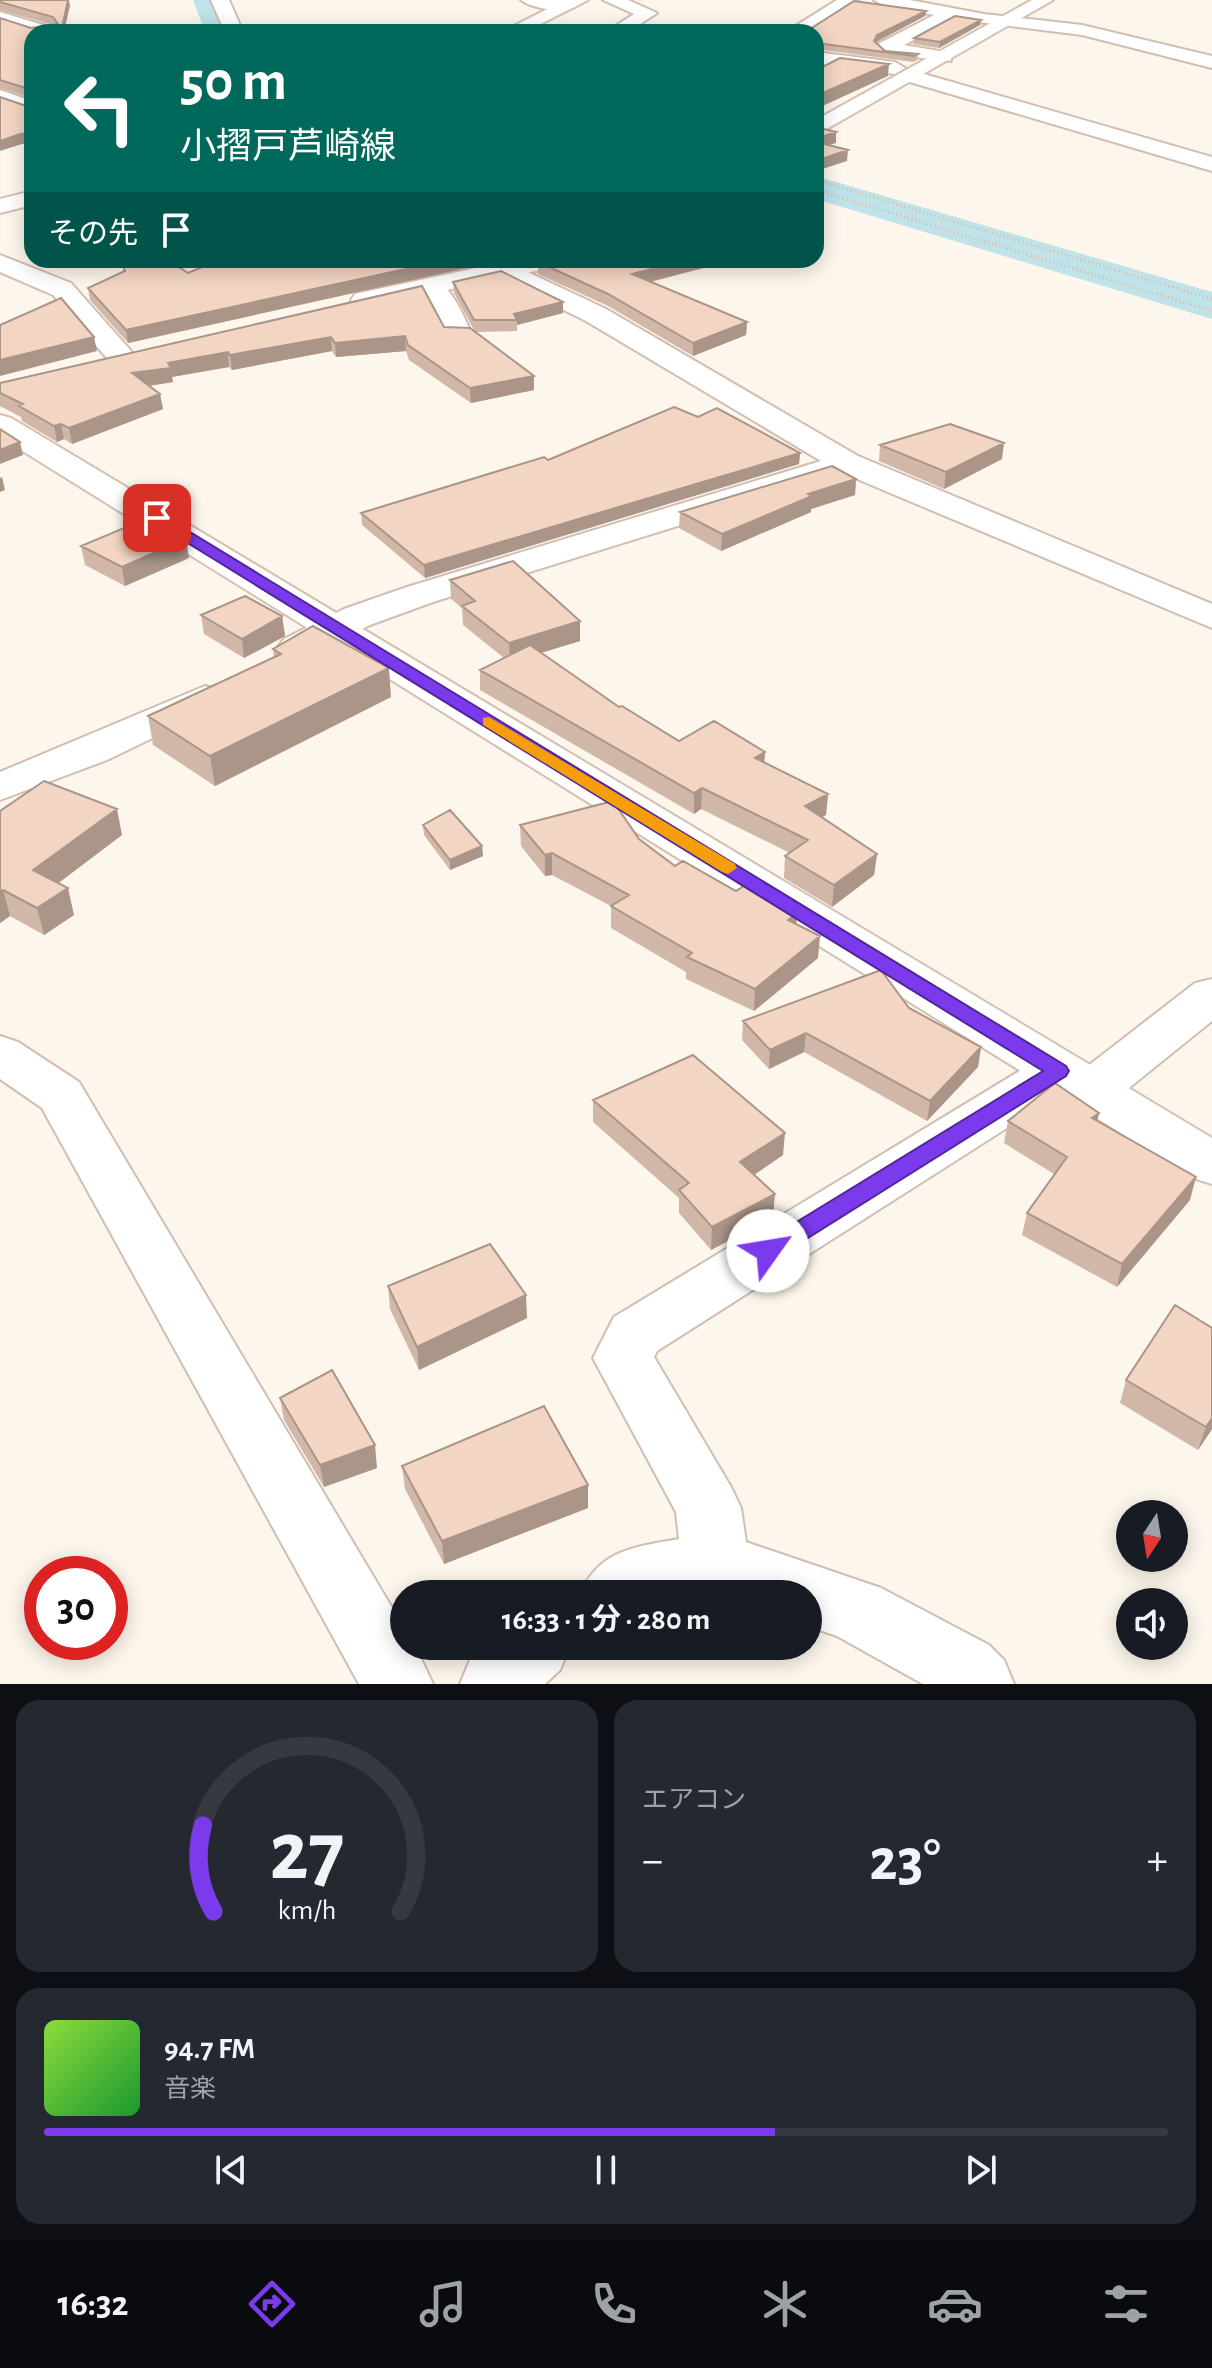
<!DOCTYPE html>
<html lang="ja">
<meta charset="utf-8">
<style>
:root{--surface:#171b24;--page:#242831;--text:#f1f3f6;--muted:#9ea1a6;--line:#363941;--accent:#7c3aed}
body{margin:0;font-family:"Alegreya Sans","Noto Sans JP",sans-serif;background:var(--page);color:var(--text);height:100vh;display:flex;flex-direction:column;font-size:30px;white-space:nowrap}
*{box-sizing:border-box;margin:0}
p{font-size:26px;color:var(--muted)}
.icon{flex:none;width:44px;height:44px;fill:none;stroke:currentColor;stroke-width:2;stroke-linecap:round;stroke-linejoin:round}
.map{position:relative;height:1684px;overflow:hidden}
.details{display:flex;flex-direction:column;gap:16px;padding:16px;background:#0d0f14;flex:1}
.details>*{flex:none}
.hud{position:absolute;left:24px;top:24px;width:800px;height:244px;border-radius:24px;box-shadow:0 4px 20px #0003;background:#00695c;color:#fff;overflow:hidden}
.needle{width:52px;rotate:192deg}
.fabs{position:absolute;left:1116px;top:1500px;display:grid;gap:16px}
.fabs a{display:grid;place-items:center;width:72px;height:72px;border-radius:50%;background:var(--surface);box-shadow:0 4px 20px #0003;font-size:40px}
.speed{position:absolute;left:24px;top:1556px;display:flex;gap:16px;font-size:40px;font-weight:700;text-align:center}
.speed>*{display:grid;place-content:center;width:104px;height:104px;border-radius:50%;background:var(--surface);box-shadow:0 4px 20px #0003;line-height:1}
.speed .limit{border:12px solid #d22;background:#fff;color:#111}
.pin{position:absolute;display:grid;place-items:center;width:68px;height:68px;color:#fff;margin:-34px;border-radius:16px;box-shadow:0 4px 12px #0006}
.me{position:absolute;width:88px;margin:-44px;rotate:58deg;stroke-linejoin:round;filter:drop-shadow(0 0 6px #0008)}
.turn{display:flex;align-items:center;gap:28px;height:168px;padding:0 24px;font-size:36px}
.turn .icon{width:104px;height:104px;stroke-width:2.5}
.turn b{display:block;font-size:56px;line-height:68px}
.then{display:flex;align-items:center;height:76px;padding:0 24px;background:#0003;gap:16px;font-size:30px}
.big{font-size:60px;font-weight:700;line-height:1.1}
.details .tile{flex:1;display:flex;flex-direction:column;justify-content:center;gap:12px;min-width:0;padding:0 28px;border-radius:24px;background:var(--page)}
.details .dial{align-items:center;gap:0}
.dial svg{height:208px;overflow:visible;fill:none;stroke:var(--line);stroke-width:7;stroke-linecap:round;text-anchor:middle}
.dial text{fill:var(--text);stroke:none}
.song{display:flex;align-items:center;gap:24px}
.cover{width:96px;height:96px;border-radius:12px;background:linear-gradient(135deg,hsl(90 70% 55%),hsl(130 70% 35%))}
.played{height:8px;border-radius:4px;background:linear-gradient(90deg,var(--accent) 65%,var(--line) 65%)}
.keys{display:flex;justify-content:space-around;direction:ltr}
.heat{display:flex;justify-content:space-between;align-items:center;font-size:44px;direction:ltr}
.details .tiles{flex:1;display:grid;gap:16px;grid-template-columns:1fr 1fr}
.tile:last-child{grid-column:span 2}
.trip{position:absolute;left:390px;top:1580px;width:432px;height:80px;border-radius:40px;background:var(--surface);box-shadow:0 4px 20px #0003;font-weight:700;line-height:80px;text-align:center}
.tab-bar{display:flex;height:128px;justify-content:space-around;align-items:center;background:#090b0e;color:var(--muted)}
.tab-bar .icon{width:56px;height:56px}
.tab-bar .selected{color:var(--accent)}
.tab-bar b{font-size:36px;color:var(--text)}
.map>svg:first-child{display:block}
.lines{fill:none;stroke-linecap:round;stroke-linejoin:round}
.river{fill:#bfe3e8;fill-rule:evenodd}
.street-casing{stroke:#d1beb0;stroke-width:4}
.secondary-casing{stroke:#d6c0b0;stroke-width:4}
.path{stroke:#d9b8a5;stroke-width:3;stroke-dasharray:1 3;stroke-linecap:butt}
.street{fill:#fff;fill-rule:evenodd}
.secondary{fill:#fff;fill-rule:evenodd}
.wall{fill:#d1b7a8}
.shaded-wall{fill:#aa9588}
.building{fill:#f3d5c3;stroke:#aa9588;stroke-width:2}
.route{fill:#7c3aed;stroke:#51269a;stroke-width:2}
.slow{fill:#f59e0b}
</style>
<div class="map">
<svg width="1212" height="1684" viewBox="0 0 1212 1684">
<rect width="100%" height="100%" fill="#fdf6ec"/>
<g class="lines">
<!-- river -->
<path class="river" d="M193 0H221L235 32H205Z
M816 176 1212 292V319L816 199Z"/>
<defs>
<path id="street" d="M211 0H229L243 32H225Z
M521 0H570L578 5C567 14 532 9 521 0Z
M603 0H628L657 13 628 32H606L634 14Z
M837 0H858L808 32H786Z
M874 0H910L984 14 1082 25 1212 56V68L1082 35 954 19 904 45 951 53V61L885 54 876 48 878 44 934 15 883 5Z
M0 12 53 28 56 32 32 33 0 23Z
M816 52 895 62 905 68 895 74 816 64Z
M910 70 1212 157V171L903 80 900 76 903 72Z
M0 90 32 101V114L0 103Z
M0 255 71 283 131 351 135 357 131 363H111L53 295 0 272Z
M469 260H502L606 309 858 456 1212 604V628L845 474 433 602 370 625 310 655 297 658 284 655 278 647 284 639 344 609 407 587 821 461 586 321 473 265Z
M428 278C452 284 462 313 472 334L468 340H448L432 306 415 286Z
M205 686 219 690 225 698 219 706 107 760 0 800V772Z
M1212 979V1021L1109 1104 1091 1109 1073 1104 1065 1091 657 1351 654 1357 731 1487 741 1508 746 1542 881 1588 989 1645 1004 1660 1014 1684H923L837 1636 808 1626V1594H580C600 1549 635 1547 679 1539L676 1512 593 1358 614 1317 1041 1058 1059 1053 1077 1058 1084 1069 1195 983Z
M0 1036 18 1042 79 1082 404 1628V1646H415L433 1684H359L42 1108 0 1079Z
M485 1646H570L560 1670 545 1684H460L470 1660Z"/>
<path id="secondary" d="M565 0H588L525 32H502Z
M1032 0H1053L816 135V120Z
M32 191V205L0 213V199Z
M514 260H563L550 268 364 308 355 306 351 300 355 294 364 292Z
M0 415 11 418 1212 1138V1184L1193 1178 0 437Z"/>
</defs>
<!-- street casing -->
<use href="#street" class="street-casing"/>
<!-- secondary casing -->
<use href="#secondary" class="secondary-casing"/>
<!-- path -->
<path class="path" d="M816 180 1212 299
M816 190 1212 311"/>
<!-- street -->
<use href="#street" class="street"/>
<!-- secondary -->
<use href="#secondary" class="secondary"/>
</g>
<!-- wall -->
<path class="wall" d="M0 0H69L70 5 64 32H32V98L0 88V18L31 28 53 25 0 10Z
M926 11 925 16 876 43 885 51 918 54 917 60 913 62 816 49 810 29Z
M981 20 980 25 939 48 913 44 914 38Z
M407 260H470L471 267 128 343 90 300 88 288 124 271 123 266 188 273 391 264Z
M542 260H715V265L651 282 747 322 746 335 693 356 608 306 538 274V262Z
M453 282 563 302V313L517 325V331L476 332 534 390 471 403 409 360 406 351 336 357 332 351 232 370 229 367 172 377 173 382 149 386 160 394 163 409 72 444 64 439 57 442 22 421 21 417 0 406V383L422 286 444 327 474 330 454 293Z
M698 417 800 453 799 464 425 578 362 525 361 513Z
M880 445 1002 459 944 489 879 461Z
M856 479 855 495 811 509V512L721 551 679 528 680 512Z
M81 546 189 558 125 586 85 565Z
M450 580 580 641 541 653 619 707 679 741 765 762 828 794 826 815 822 817 877 854 874 875 832 907 784 878 785 856 790 853 701 809 694 814 480 690V670L504 658 463 625 462 608 451 599Z
M201 615 282 616 285 636 244 658 204 634Z
M273 649 391 697 215 786 153 745 148 716 274 657Z
M0 811 122 835 58 883 74 915 44 935 10 916 0 923Z
M423 825 482 846 483 856 450 870 424 835Z
M520 825 639 839 675 866 736 891 797 913 796 924 818 958 754 1011 686 979V972L611 928V906L552 875 545 876 521 846Z
M909 1008 981 1047 978 1067 927 1121 804 1052 769 1069 742 1040 743 1021Z
M593 1100 783 1155 754 1175 773 1217 711 1250 679 1213V1198L593 1122Z
M1099 1113 1097 1122 1190 1200 1117 1287 1022 1235 1027 1213 1054 1174 1004 1143 1008 1121Z
M388 1286 527 1318 419 1370 390 1309Z
M1126 1380 1212 1429 1198 1450 1120 1403Z
M280 1398 377 1468 324 1487 284 1420Z
M402 1466 588 1485V1508L444 1564 405 1489Z"/>
<!-- shaded-wall -->
<path class="shaded-wall" d="M68 0 70 5 64 32H61Z
M926 11 925 16 877 41 873 47 874 41 877 35Z
M981 20 980 25 939 48 940 42Z
M889 64 888 76 816 109V96Z
M836 132V143L816 149V139Z
M32 133V142L22 144 0 151V141L20 134Z
M848 150 847 161 816 171V161Z
M447 260H470L471 267 128 343 126 330Z
M688 260H715V265L632 286V274Z
M563 302V313L517 325V320L514 314Z
M747 322 746 335 693 356V343Z
M405 336 406 351 336 357 335 343Z
M94 337 97 351 0 376V360Z
M331 337 332 351 232 370 230 355Z
M228 352 229 367 172 377 173 382 134 388 132 373 168 363Z
M534 376V390L471 403 470 388Z
M160 394 163 409 72 444 69 428Z
M61 424 64 439 57 442 54 426Z
M20 442 23 455 0 464V450Z
M1004 443 1002 459 944 489 946 472Z
M800 453 799 464 425 578 424 565Z
M2 477 5 490 0 492V478Z
M856 479 855 495 811 509V512L721 551 722 534 808 494Z
M186 539 189 558 125 586 122 567Z
M282 616 285 636 244 658 242 639Z
M580 621V641L510 662 509 643Z
M389 668 391 697 215 786 210 756Z
M765 752 764 772 755 758Z
M702 788 701 809 694 814V793Z
M828 794 826 815 803 827 805 806Z
M117 809 122 835 40 897 33 870Z
M482 846 483 856 450 870V860Z
M552 853V875L545 876V855Z
M877 854 874 875 832 907 834 885Z
M68 888 74 915 44 935 37 908Z
M3 890 10 916 0 923V892Z
M797 913 796 935 788 920Z
M820 936 818 958 754 1011 755 989Z
M806 1033 804 1052 769 1069 770 1050Z
M981 1047 978 1067 927 1121 930 1101Z
M1099 1113 1094 1135 1092 1118Z
M785 1133 783 1155 739 1185 740 1162Z
M1196 1177 1190 1200 1117 1287 1122 1264Z
M775 1194 773 1217 711 1250 712 1227Z
M526 1295 527 1318 419 1370 417 1347Z
M1212 1418V1429L1198 1450 1206 1427Z
M375 1445 377 1468 324 1487 320 1465Z
M588 1485V1508L444 1564 442 1541Z"/>
<!-- building -->
<path class="building" d="M0 0H68L61 32H32V90L0 80V18L31 28 58 24 53 17 0 2Z
M854 1 926 11 877 35 874 41 885 51 918 54 914 56 817 43 816 44V32H795L799 29H810Z
M955 16 981 20 940 42 914 38Z
M840 58 889 64 816 96V70Z
M0 97 32 108V133L20 134 0 141Z
M816 127 836 132 816 139Z
M816 142 848 150 816 161Z
M152 260H168L188 273 220 260H375L391 264 407 260H447L126 330 88 288 125 271 123 266Z
M542 260H688L632 274 747 322 693 343 608 294 538 262Z
M501 271 563 302 514 314 517 320H474L453 282Z
M422 286 444 327 470 328 534 376 470 388 408 345 405 336 335 343 331 337 230 355 228 352 168 363 171 368 132 373 160 394 69 428 61 424 54 426 19 406 23 404 0 393V383Z
M61 298 94 337 0 360V325Z
M674 407 698 417 717 408 800 453 424 565 361 513 544 457 548 460Z
M950 424 1004 443 946 472 880 445Z
M0 429 20 442 0 450Z
M832 466 856 479 808 494 812 496 722 534 680 512Z
M150 517 186 539 122 567 81 546Z
M513 561 580 621 509 643 462 606 475 601 450 580Z
M245 596 282 616 242 639 201 615Z
M313 626 389 668 210 756 148 716 281 654 273 649Z
M530 645 619 707 622 706 679 741 714 721 765 752 755 758 828 794 805 806 877 854 834 885 785 856 808 840 702 788 694 793 480 670Z
M44 781 117 809 33 870 68 888 37 908 3 890 0 892V811Z
M613 801 639 839 675 866 683 861 736 891 748 883 797 913 788 920 820 936 755 989 687 957 692 953 611 906 629 895 552 853 545 855 520 825Z
M450 810 482 846 450 860 423 825Z
M881 970 909 1008 981 1047 930 1101 806 1033 770 1050 743 1021Z
M693 1055 785 1133 740 1162 775 1194 712 1227 679 1190 689 1183 593 1100Z
M1055 1083 1099 1113 1092 1118 1196 1177 1122 1264 1027 1213 1067 1157 1008 1121Z
M490 1244 526 1295 417 1347 388 1286Z
M1175 1305 1212 1328V1418L1206 1427 1126 1380Z
M332 1370 375 1445 320 1465 280 1398Z
M544 1406 588 1485 442 1541 402 1466Z"/>
<!-- route -->
<path class="route" d="M152 515H162L1066 1066 1069 1071 1066 1076 776 1258H759L756 1251 759 1245 1043 1071 152 521Z"/>
<!-- slow -->
<path class="slow" d="M489 717 735 864 737 868 728 874 722 872 483 725V718Z"/>
</svg>
<div class="fabs">
<a><svg class="needle" viewBox="-14 -14 28 28"><path d="M0-13l5 13h-10z" fill="#e53935"/><path d="M0 13l5-13h-10z" fill="#9ea1a6"/></svg></a>
<a><svg class="icon" aria-label="sound" viewBox="0 0 24 24"><path d="M4 9h4l5-4v14l-5-4H4zM17 9q2 3 0 6"/></svg></a>
</div>
<div class="speed"><div class="limit">30</div></div>
<div class="pin" style="left:157px;top:518px;background:#d93025"><svg class="icon" aria-label="arrive" viewBox="0 0 24 24"><path d="M6 21V4h12l-3 4 3 4H6"/></svg></div>
<svg class="me" style="left:768px;top:1251px" viewBox="-20 -20 40 40"><circle r="19" fill="#fff"/><path d="M0-13L10 11 0 6-10 11z" fill="#7c3aed"/></svg>
<div class="trip">16:33 · 1 分 · 280 m</div>
<div class="hud">
<div class="turn"><svg class="icon" aria-label="left" viewBox="0 0 24 24"><path d="M17 20v-9H6M10 6l-5 5 5 5"/></svg><div><b>50 m</b>小摺戸芦崎線</div></div>
<div class="then">その先<svg class="icon" aria-label="arrive" viewBox="0 0 24 24"><path d="M6 21V4h12l-3 4 3 4H6"/></svg></div>
</div>
</div>
<section class="details">
<div class="tiles">
<div class="tile dial"><svg viewBox="0 0 100 80">
<path d="M14 69A42 42 0 1 1 86 69"/>
<path d="M14 69A42 42 0 0 1 10 36" stroke="#7c3aed"/>
<text x="50" y="56" font-size="32" font-weight="700">27</text>
<text x="50" y="72" font-size="11">km/h</text>
</svg></div>
<div class="tile"><p>エアコン</p>
<div class="heat"><a>−</a><b class="big">23°</b><a>+</a></div>
</div>
<div class="tile">
<div class="song"><i class="cover"></i><div><b>94.7 FM</b><p>音楽</p></div></div>
<div class="played"></div>
<div class="keys"><svg class="icon" aria-label="previous" viewBox="0 0 24 24"><path d="M18 5L8 12l10 7zM5 5v14"/></svg><svg class="icon" aria-label="pause" viewBox="0 0 24 24"><path d="M8 5v14M16 5v14"/></svg><svg class="icon" aria-label="next" viewBox="0 0 24 24"><path d="M6 5l10 7-10 7zM19 5v14"/></svg></div>
</div>
</div>
</section>
<nav class="tab-bar">
<b>16:32</b>
<svg class="icon selected" aria-label="directions" viewBox="0 0 24 24"><path d="M12 3l9 9-9 9-9-9zM9 14v-3h6M13 9l2 2-2 2"/></svg>
<svg class="icon" aria-label="music" viewBox="0 0 24 24"><path d="M9 18V5l10-2v13"/><circle cx="6" cy="18" r="3"/><circle cx="16" cy="16" r="3"/></svg>
<svg class="icon" aria-label="phone" viewBox="0 0 24 24"><path d="M5 4h4l2 5-3 2q2 4 5 5l2-3 5 2v4C11 20 4 13 5 4z"/></svg>
<svg class="icon" aria-label="climate" viewBox="0 0 24 24"><path d="M12 3v18M4 7l16 10M4 17L20 7"/></svg>
<svg class="icon" aria-label="car" viewBox="0 0 24 24"><path d="M5 17H2v-5l4-1 3-4h7l3 4 3 1v5h-3M9 17h6M6 11h13"/><circle cx="7" cy="17" r="2"/><circle cx="17" cy="17" r="2"/></svg>
<svg class="icon" aria-label="filters" viewBox="0 0 24 24"><path d="M4 7h16M4 17h16"/><circle cx="9" cy="7" r="2"/><circle cx="15" cy="17" r="2"/></svg>
</nav>
